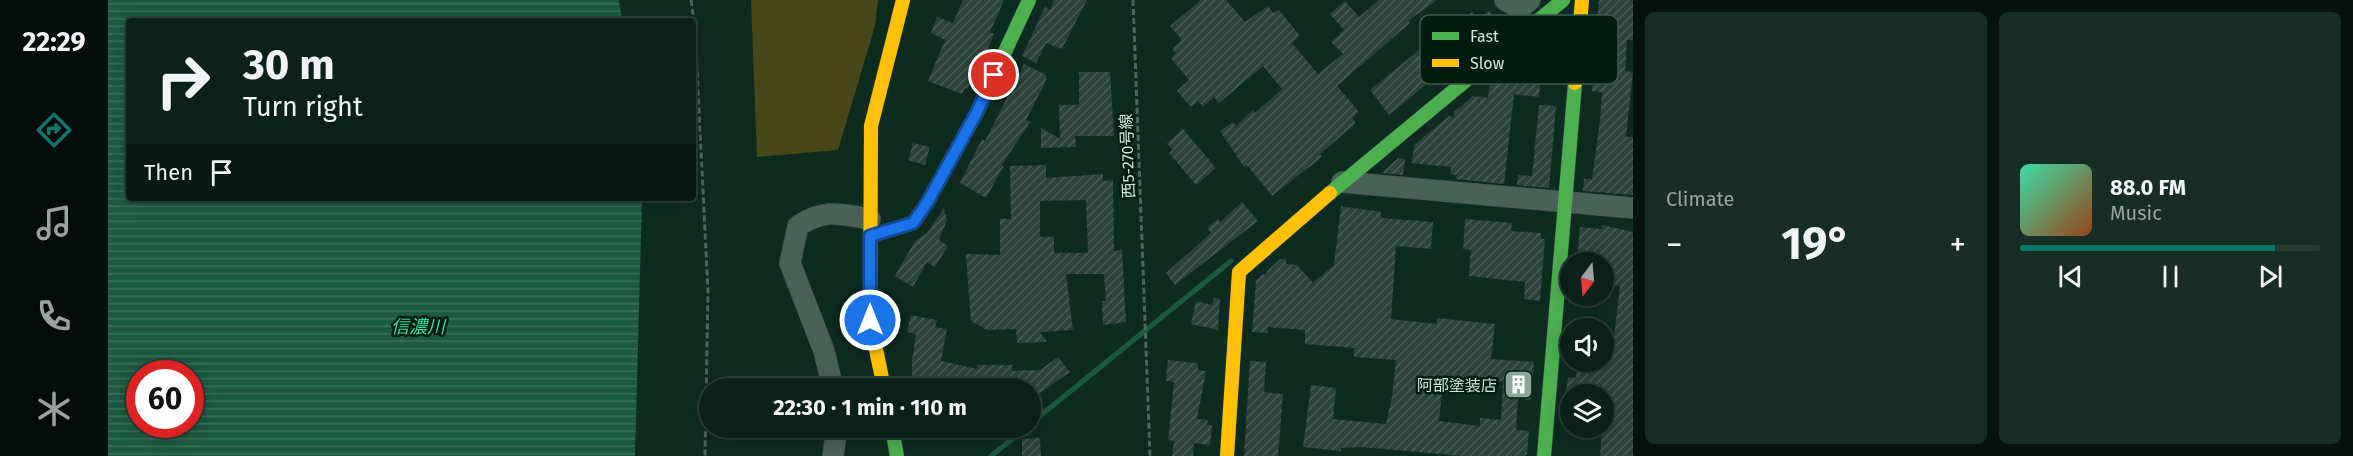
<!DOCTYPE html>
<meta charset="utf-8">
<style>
:root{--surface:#0a2018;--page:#182d25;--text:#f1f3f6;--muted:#99a3a2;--line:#2a3e37;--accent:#0f766e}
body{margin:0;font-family:"Fira Sans","Noto Sans JP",sans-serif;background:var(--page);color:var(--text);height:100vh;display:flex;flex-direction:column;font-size:22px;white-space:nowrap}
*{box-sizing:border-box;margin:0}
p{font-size:20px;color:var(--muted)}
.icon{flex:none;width:33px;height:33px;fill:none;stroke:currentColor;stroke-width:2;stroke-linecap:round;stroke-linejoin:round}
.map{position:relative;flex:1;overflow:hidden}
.drawer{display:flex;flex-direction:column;gap:12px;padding:12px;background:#06120d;width:720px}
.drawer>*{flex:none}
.banner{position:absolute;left:18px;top:18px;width:570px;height:183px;border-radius:6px;box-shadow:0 3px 15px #0003,0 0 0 2px var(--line);background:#0a2018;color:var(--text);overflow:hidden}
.needle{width:39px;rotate:196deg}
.buttons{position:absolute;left:1452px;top:252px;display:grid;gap:12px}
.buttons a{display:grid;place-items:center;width:54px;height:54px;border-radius:50%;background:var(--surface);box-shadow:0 3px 15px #0003,0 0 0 2px var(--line);font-size:30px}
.speed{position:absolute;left:18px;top:360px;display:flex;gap:12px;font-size:30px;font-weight:700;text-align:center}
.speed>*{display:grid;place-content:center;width:78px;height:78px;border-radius:50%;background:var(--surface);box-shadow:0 3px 15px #0003,0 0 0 2px var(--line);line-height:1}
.speed .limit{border:9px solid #d22;background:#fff;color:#111}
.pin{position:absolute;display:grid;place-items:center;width:51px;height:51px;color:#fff;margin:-26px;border:3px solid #fff;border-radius:50%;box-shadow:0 2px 6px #0007}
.me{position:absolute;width:66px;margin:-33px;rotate:0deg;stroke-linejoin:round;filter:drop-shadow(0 0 4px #0008)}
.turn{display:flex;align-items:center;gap:21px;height:126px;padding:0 18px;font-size:27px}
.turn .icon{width:78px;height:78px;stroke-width:2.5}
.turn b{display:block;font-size:42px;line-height:51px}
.then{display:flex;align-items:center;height:57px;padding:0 18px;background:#0003;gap:12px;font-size:22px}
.big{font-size:45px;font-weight:700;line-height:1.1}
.drawer .tile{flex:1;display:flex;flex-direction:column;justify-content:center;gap:9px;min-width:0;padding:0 21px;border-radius:9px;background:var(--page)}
.song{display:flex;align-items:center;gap:18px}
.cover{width:72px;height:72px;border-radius:9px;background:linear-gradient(135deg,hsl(160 70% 55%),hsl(20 70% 35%))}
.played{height:6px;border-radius:3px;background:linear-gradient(90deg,var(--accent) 85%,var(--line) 85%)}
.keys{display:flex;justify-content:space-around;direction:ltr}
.heat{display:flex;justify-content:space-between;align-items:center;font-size:33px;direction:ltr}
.drawer .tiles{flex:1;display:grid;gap:12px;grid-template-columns:repeat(2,1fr)}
.trip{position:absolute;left:591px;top:378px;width:342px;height:60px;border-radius:30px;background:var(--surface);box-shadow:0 3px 15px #0003,0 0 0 2px var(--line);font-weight:700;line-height:60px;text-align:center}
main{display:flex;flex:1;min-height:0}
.menu{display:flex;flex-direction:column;width:108px;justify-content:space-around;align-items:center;background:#040d0a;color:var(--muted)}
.menu .icon{width:42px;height:42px}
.menu .current{color:var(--accent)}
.menu b{font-size:27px;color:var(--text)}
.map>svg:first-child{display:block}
.park{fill:#484719}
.water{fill:url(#water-rules);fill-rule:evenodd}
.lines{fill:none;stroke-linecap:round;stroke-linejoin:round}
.stream{stroke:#1c5941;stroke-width:5}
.building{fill:url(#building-hatch);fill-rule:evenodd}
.street-casing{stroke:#31473d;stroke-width:22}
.fast-casing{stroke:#31473d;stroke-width:15}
.slow-casing{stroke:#31473d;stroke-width:15}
.path{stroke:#4f665c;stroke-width:3;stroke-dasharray:6 3;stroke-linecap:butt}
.street{stroke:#4a6157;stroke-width:21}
.fast{stroke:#4caf50;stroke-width:14}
.slow{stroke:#ffc107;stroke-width:14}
.route-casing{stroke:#114b97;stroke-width:15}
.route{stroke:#1a73e8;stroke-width:10}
.labels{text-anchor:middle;stroke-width:5;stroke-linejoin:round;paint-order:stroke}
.street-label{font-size:16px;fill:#cbebda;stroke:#021c10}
.poi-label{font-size:16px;fill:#cbebda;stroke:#021c10;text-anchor:end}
.water-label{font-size:18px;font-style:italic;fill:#35df9f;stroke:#021c10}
.key{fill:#021c10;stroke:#3e5a4d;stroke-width:1.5}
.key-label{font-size:16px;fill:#cbebda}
</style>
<main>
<nav class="menu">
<b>22:29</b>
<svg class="icon current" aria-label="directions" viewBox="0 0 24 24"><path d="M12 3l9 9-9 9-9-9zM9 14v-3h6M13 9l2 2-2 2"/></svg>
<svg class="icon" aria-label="music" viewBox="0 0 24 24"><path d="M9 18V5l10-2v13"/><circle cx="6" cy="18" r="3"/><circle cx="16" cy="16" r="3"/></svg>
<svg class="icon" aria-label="phone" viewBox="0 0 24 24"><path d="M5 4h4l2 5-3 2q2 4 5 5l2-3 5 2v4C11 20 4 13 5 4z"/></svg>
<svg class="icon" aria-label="climate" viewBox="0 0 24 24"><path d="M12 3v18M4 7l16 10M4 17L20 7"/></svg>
</nav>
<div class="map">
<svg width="1525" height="456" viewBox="0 0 1525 456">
<defs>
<pattern id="water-rules" width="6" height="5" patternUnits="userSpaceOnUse" patternTransform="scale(1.5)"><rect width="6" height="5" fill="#1c5941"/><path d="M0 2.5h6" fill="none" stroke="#3c715c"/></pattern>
<pattern id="building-hatch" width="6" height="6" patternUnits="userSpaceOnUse" patternTransform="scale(1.5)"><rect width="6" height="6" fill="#2c433c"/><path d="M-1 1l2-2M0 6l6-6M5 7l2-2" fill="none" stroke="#495e58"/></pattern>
</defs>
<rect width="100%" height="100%" fill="#0e2b20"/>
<!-- park -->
<path class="park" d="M643 0H770L767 26 730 150 649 157Z"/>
<!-- water -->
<path class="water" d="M0 0H511L514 21H21V198H534L527 456H0ZM32 374H82V424H32Z"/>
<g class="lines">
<!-- stream -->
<path class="stream" d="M922 424 1123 261
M883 456 918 428"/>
</g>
<!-- building -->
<path class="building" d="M855 0H896L882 32 886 34 878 52 875 51 860 89 857 88 854 94 820 81 837 40 823 33 829 17 845 23Z
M946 0H979L954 49 938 43 928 63 914 56 937 7 942 10Z
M1093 0H1118L1137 22 1160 6 1165 13 1171 10 1192 36 1184 43 1210 74 1235 54 1223 42 1236 30 1222 14 1237 1 1251 17 1271 0H1329L1300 21 1302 23 1229 86 1251 112 1244 118 1248 123 1212 154 1214 157 1164 196 1139 165 1136 167 1112 131 1125 122 1128 126 1145 110 1147 113 1174 89 1155 66 1111 103 1106 97 1095 107 1090 101 1083 107 1069 91 1081 80 1063 58 1068 53 1064 49 1074 40 1062 26Z
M1491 0H1525V40H1519L1517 71 1525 72 1518 137H1525V195L1475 191 1476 179H1484L1492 121 1494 92 1484 91Z
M1381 11 1392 24 1281 115 1262 90 1321 42 1324 46 1364 12 1370 19Z
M916 64 938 75V81L918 120 922 122 893 166H896L878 198 852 183 874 139 877 141Z
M971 72H1002L1006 136H967L968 147 933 148V128L952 139 951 105H971Z
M1392 74 1433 79 1431 97 1406 94 1396 184 1348 179 1349 175 1342 174 1343 167 1304 163 1306 145 1341 116 1346 117V112L1365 96 1380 98 1382 82Z
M1431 105 1448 106 1441 188 1409 185 1410 175 1424 176Z
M1075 129 1108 168 1088 185 1061 153 1064 150 1059 143Z
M805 143 822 147 817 165 800 160Z
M1290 158 1297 159 1295 175 1274 173Z
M938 165V178L995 174V181L1005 180 1006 251 1014 250 1018 322 995 325 994 301H998L996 274H958L965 330 932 332 939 342 909 343 908 329 879 330 863 321 858 254 892 255V219H903L902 166ZM978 200 980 253H946V237H932V201Z
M1134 202 1150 221 1067 285 1058 273 1103 233 1099 228 1110 219 1112 222Z
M1233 206 1273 212V218L1325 222 1323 249 1288 246 1283 319 1329 324V318L1387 324 1383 359 1426 362 1423 400 1410 399 1408 430 1421 431 1419 454 1416 456H1355L1252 447 1233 448V451L1195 447 1203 385 1228 388 1225 419 1278 424 1284 397 1288 360 1246 357V348L1197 344V330L1160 327V333L1144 332 1148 280 1155 274 1158 275 1159 271 1172 259H1178V264L1189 265 1205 283 1226 265ZM1359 377 1395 382 1393 420 1372 418V426L1331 421 1334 393 1357 395Z
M836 208 839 220 831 240 840 246 827 267 819 262 805 287 787 276 807 241 819 233Z
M1357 219 1404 223 1403 231 1433 233V239H1437L1432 301 1416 299 1417 282 1361 276 1363 250 1355 249Z
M1494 225 1525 232V456H1492L1494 432H1498L1503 400 1496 399V394H1458L1460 377 1468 378 1469 365H1473V362H1496V354H1502L1504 338H1506L1512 286 1496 285V262H1469L1472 227 1494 229Z
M1106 298 1112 299 1110 330 1083 324 1088 301 1104 305Z
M803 315 829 320 827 327 839 329 833 361 869 369V365H904V371L932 370 950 357 962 372 922 400V388H804V360L808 334 799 332Z
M1060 360 1090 363V370L1098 371 1089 419 1100 420 1099 425H1104L1102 445 1086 443 1085 456H1064L1066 441 1060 440 1066 382 1058 381Z
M1142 361 1158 362 1156 392 1175 394 1170 456H1136Z
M932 438 933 456H914V439Z"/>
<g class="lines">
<defs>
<path id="street" d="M1397 0 1412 8 1422 0
M1234 182 1525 208
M725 388 716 351 682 263 690 226C718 208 732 214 762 219
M725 456 729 428"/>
<path id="fast" d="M1222 193 1455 0
M762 236 805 223 819 203 869 112 921 0
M784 428 789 456
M1436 456 1467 83"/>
<path id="slow" d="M1467 83 1474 0
M776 388 762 320 763 126 795 0
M1119 456 1131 272 1222 193"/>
</defs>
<!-- street casing -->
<use href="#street" class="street-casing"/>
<!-- fast casing -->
<use href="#fast" class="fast-casing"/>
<!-- slow casing -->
<use href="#slow" class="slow-casing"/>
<!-- path -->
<path class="path" d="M583 0 587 28 600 292 597 456
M1025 0 1042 456"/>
<!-- street -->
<use href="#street" class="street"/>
<!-- fast -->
<use href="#fast" class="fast"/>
<!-- slow -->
<use href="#slow" class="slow"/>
</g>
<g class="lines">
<defs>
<path id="route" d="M762 320V236L805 223 819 203 869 112 886 75"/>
</defs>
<!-- route casing -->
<use href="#route" class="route-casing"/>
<!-- route -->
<use href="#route" class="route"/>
</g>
<!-- icons -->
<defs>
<symbol id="building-square" viewBox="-11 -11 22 22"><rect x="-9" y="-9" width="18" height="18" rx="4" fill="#89a899" stroke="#021c10"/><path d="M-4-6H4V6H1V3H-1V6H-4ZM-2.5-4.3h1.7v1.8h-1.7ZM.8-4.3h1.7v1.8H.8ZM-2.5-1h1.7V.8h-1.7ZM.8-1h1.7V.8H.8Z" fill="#fff"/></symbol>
</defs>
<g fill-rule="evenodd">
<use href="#building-square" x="1394" y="368" width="33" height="33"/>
</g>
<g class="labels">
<!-- street labels -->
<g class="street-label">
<text transform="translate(1019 156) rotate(-92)" y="6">西5-270号線</text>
</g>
<!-- poi labels -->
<g class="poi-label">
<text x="1389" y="391">阿部塗装店</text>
</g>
<!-- water labels -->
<g class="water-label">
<text x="310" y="333">信濃川</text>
</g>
</g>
<!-- legend -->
<rect x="1312" y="15" width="198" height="69" rx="9" class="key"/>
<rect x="1324" y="32" width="27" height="8" fill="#4caf50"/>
<rect x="1324" y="59" width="27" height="8" fill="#ffc107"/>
<g class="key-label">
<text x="1362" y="42">Fast</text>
<text x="1362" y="69">Slow</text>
</g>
</svg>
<div class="buttons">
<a><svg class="needle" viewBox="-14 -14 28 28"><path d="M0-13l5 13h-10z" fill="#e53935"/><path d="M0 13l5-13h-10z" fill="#99a3a2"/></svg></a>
<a><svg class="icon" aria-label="sound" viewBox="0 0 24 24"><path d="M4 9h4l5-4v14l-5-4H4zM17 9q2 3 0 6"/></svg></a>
<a><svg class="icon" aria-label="layers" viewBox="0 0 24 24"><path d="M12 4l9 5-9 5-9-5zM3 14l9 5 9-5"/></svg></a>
</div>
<div class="speed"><div class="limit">60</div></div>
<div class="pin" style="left:886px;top:75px;background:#d93025"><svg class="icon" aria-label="arrive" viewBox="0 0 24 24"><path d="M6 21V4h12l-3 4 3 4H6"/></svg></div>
<svg class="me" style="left:762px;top:320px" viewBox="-20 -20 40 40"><circle r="17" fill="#1a73e8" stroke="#fff" stroke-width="3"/><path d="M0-11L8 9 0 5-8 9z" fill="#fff"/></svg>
<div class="trip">22:30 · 1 min · 110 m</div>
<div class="banner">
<div class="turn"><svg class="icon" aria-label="right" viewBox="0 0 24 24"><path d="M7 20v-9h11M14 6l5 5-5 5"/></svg><div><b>30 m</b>Turn right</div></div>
<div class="then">Then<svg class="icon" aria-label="arrive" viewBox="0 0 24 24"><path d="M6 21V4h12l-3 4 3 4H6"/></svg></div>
</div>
</div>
<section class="drawer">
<div class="tiles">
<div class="tile"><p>Climate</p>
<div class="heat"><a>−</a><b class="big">19°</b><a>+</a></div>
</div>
<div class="tile">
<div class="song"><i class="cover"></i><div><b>88.0 FM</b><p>Music</p></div></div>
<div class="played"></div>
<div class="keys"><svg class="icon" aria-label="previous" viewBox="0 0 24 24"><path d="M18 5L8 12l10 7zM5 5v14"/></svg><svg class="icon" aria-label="pause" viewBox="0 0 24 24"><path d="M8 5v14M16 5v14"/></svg><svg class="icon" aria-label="next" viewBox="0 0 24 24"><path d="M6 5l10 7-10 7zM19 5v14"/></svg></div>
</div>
</div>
</section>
</main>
